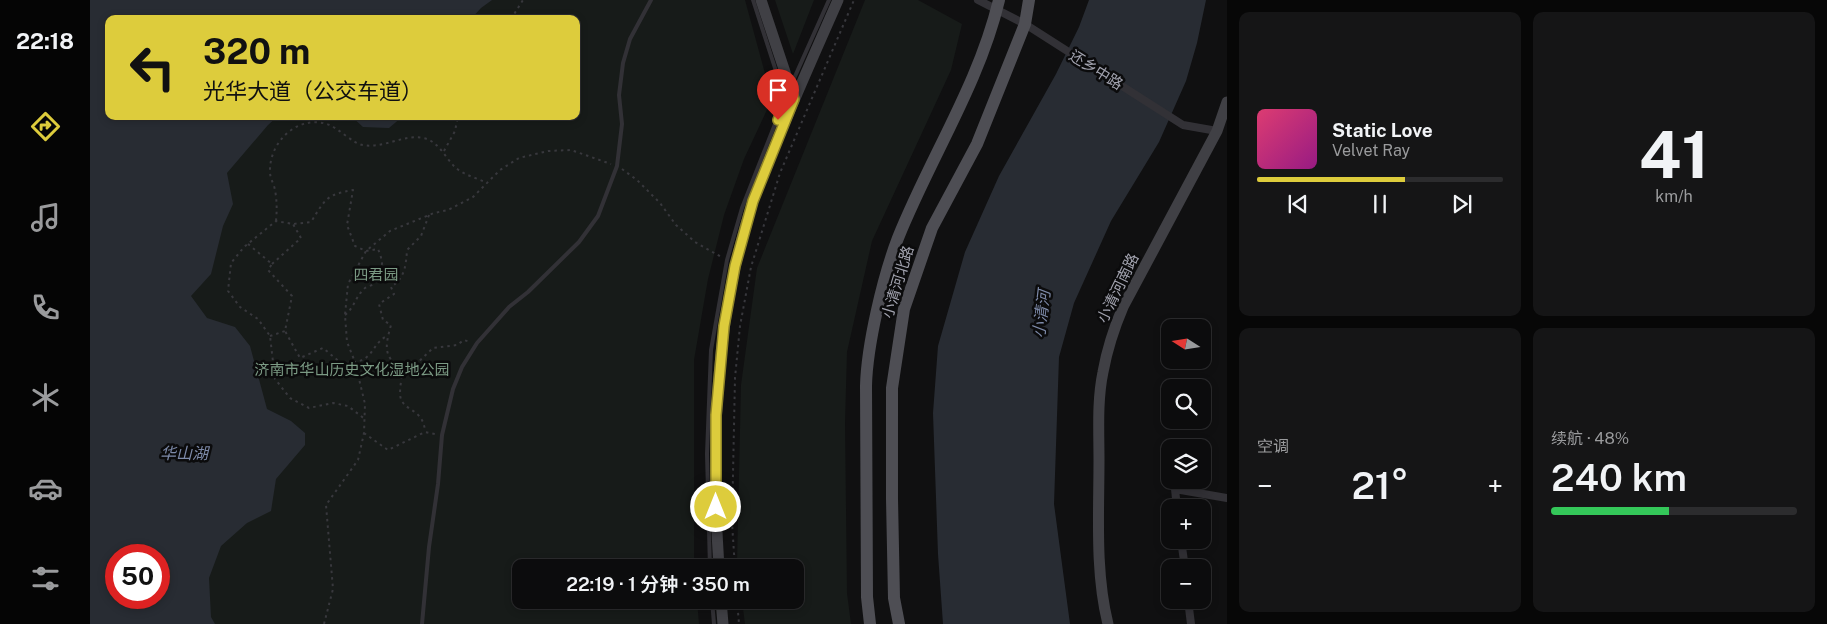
<!DOCTYPE html>
<html lang="zh">
<meta charset="utf-8">
<style>
:root{--surface:#0c0c0d;--page:#151516;--text:#f1f3f6;--muted:#9a9b9d;--line:#2c2c2e;--accent:#ddcc3c}
body{margin:0;font-family:"Public Sans","Noto Sans SC",sans-serif;background:var(--page);color:var(--text);height:100vh;display:flex;flex-direction:column;font-size:19px;white-space:nowrap}
*{box-sizing:border-box;margin:0}
p{font-size:16px;color:var(--muted)}
.icon{flex:none;width:28px;height:28px;fill:none;stroke:currentColor;stroke-width:2;stroke-linecap:round;stroke-linejoin:round}
.map{position:relative;flex:1;overflow:hidden}
.drawer{display:flex;flex-direction:column;gap:12px;padding:12px;background:#070707;width:600px}
.drawer>*{flex:none}
.banner{position:absolute;left:15px;top:15px;width:475px;height:105px;border-radius:10px;box-shadow:0 2px 8px #0003,0 0 0 1px var(--line);background:#ddcc3c;color:#111;overflow:hidden}
.needle{width:32px;rotate:282deg}
.controls{position:absolute;left:1071px;top:319px;display:grid;gap:10px}
.controls a{display:grid;place-items:center;width:50px;height:50px;border-radius:10px;background:var(--surface);box-shadow:0 2px 8px #0003,0 0 0 1px var(--line);font-size:25px}
.speed{position:absolute;left:15px;top:544px;display:flex;gap:10px;font-size:25px;font-weight:700;text-align:center}
.speed>*{display:grid;place-content:center;width:65px;height:65px;border-radius:50%;background:var(--surface);box-shadow:0 2px 8px #0003,0 0 0 1px var(--line);line-height:1}
.speed .limit{border:8px solid #d22;background:#fff;color:#111}
.pin{position:absolute;display:grid;place-items:center;width:42px;height:42px;color:#fff;margin:-51px -21px;border-radius:50% 50% 50% 0;rotate:-45deg;box-shadow:0 0 5px #0007}
.pin .icon{rotate:45deg}
.me{position:absolute;width:55px;margin:-28px;rotate:0deg;stroke-linejoin:round;filter:drop-shadow(0 0 4px #0008)}
.turn{display:flex;align-items:center;gap:18px;height:105px;padding:0 15px;font-size:22px}
.turn .icon{width:65px;height:65px;stroke-width:2.5}
.turn b{display:block;font-size:35px;line-height:42px}
.big{font-size:38px;font-weight:600;line-height:1.1}
.drawer .card{flex:1;display:flex;flex-direction:column;justify-content:center;gap:8px;min-width:0;padding:0 18px;border-radius:10px;background:var(--page)}
.drawer .dial{align-items:center;gap:0}
.dial b{font-size:65px;line-height:1}
.song{display:flex;align-items:center;gap:15px}
.cover{width:60px;height:60px;border-radius:8px;background:linear-gradient(135deg,hsl(340 70% 55%),hsl(310 70% 35%))}
.played{height:5px;border-radius:2px;background:linear-gradient(90deg,var(--accent) 60%,var(--line) 60%)}
.keys{display:flex;justify-content:space-around;direction:ltr}
.heat{display:flex;justify-content:space-between;align-items:center;font-size:28px;direction:ltr}
.charge{height:8px;border-radius:4px;background:linear-gradient(90deg,#34c759 48%,var(--line) 0)}
.drawer .tiles{flex:1;display:grid;gap:12px;grid-template-columns:repeat(2,1fr)}
.trip{position:absolute;left:422px;top:559px;width:292px;height:50px;border-radius:10px;background:var(--surface);box-shadow:0 2px 8px #0003,0 0 0 1px var(--line);font-weight:600;line-height:50px;text-align:center}
main{display:flex;flex:1;min-height:0}
.tab-bar{display:flex;flex-direction:column;width:90px;justify-content:space-around;align-items:center;background:#050505;color:var(--muted)}
.tab-bar .icon{width:35px;height:35px}
.tab-bar .selected{color:var(--accent)}
.tab-bar b{font-size:22px;color:var(--text)}
.map>svg:first-child{display:block}
.green{fill:#171b19;fill-rule:evenodd}
.water{fill:#282c33;fill-rule:evenodd}
.lines{fill:none;stroke-linecap:round;stroke-linejoin:round}
.path{stroke:#38383d;stroke-width:2;stroke-dasharray:2.5 4;stroke-linecap:butt}
.service{stroke:#323136;stroke-width:4}
.minor{stroke:#323136;stroke-width:8}
.secondary{stroke:#404045;stroke-width:11}
.primary{stroke:#4e4e54;stroke-width:12}
.route-casing{stroke:#908527;stroke-width:12}
.route{stroke:#ddcc3c;stroke-width:9}
.labels{text-anchor:middle;stroke-width:5;stroke-linejoin:round;paint-order:stroke}
.street-label{font-size:15px;fill:#a3a4b0;stroke:#0b0b0c}
.park-label{font-size:15px;fill:#7b9a84;stroke:#0b0b0c}
.water-label{font-size:16px;font-style:italic;fill:#7d8aa9;stroke:#0b0b0c}
</style>
<main>
<nav class="tab-bar">
<b>22:18</b>
<svg class="icon selected" aria-label="directions" viewBox="0 0 24 24"><path d="M12 3l9 9-9 9-9-9zM9 14v-3h6M13 9l2 2-2 2"/></svg>
<svg class="icon" aria-label="music" viewBox="0 0 24 24"><path d="M9 18V5l10-2v13"/><circle cx="6" cy="18" r="3"/><circle cx="16" cy="16" r="3"/></svg>
<svg class="icon" aria-label="phone" viewBox="0 0 24 24"><path d="M5 4h4l2 5-3 2q2 4 5 5l2-3 5 2v4C11 20 4 13 5 4z"/></svg>
<svg class="icon" aria-label="climate" viewBox="0 0 24 24"><path d="M12 3v18M4 7l16 10M4 17L20 7"/></svg>
<svg class="icon" aria-label="car" viewBox="0 0 24 24"><path d="M5 17H2v-5l4-1 3-4h7l3 4 3 1v5h-3M9 17h6M6 11h13"/><circle cx="7" cy="17" r="2"/><circle cx="17" cy="17" r="2"/></svg>
<svg class="icon" aria-label="filters" viewBox="0 0 24 24"><path d="M4 7h16M4 17h16"/><circle cx="9" cy="7" r="2"/><circle cx="15" cy="17" r="2"/></svg>
</nav>
<div class="map">
<svg width="1137" height="624" viewBox="0 0 1137 624">
<rect width="100%" height="100%" fill="#101011"/>
<!-- green -->
<path class="green" d="M0 0H655L682 99 654 159 634 215 618 279 604 360V567L431 568V600H607L609 624H0ZM19 19H486V116H19ZM26 555H69V598H26Z
M685 0H724L703 54Z
M775 0H828L872 24 861 70 782 241 757 352 755 423 757 593 761 624H655L652 600H706V568L647 567V564L651 385 667 268Z"/>
<!-- water -->
<path class="water" d="M0 0H402L391 8 381 19H19V116H188L178 125 137 173 143 204 133 226 121 274 101 296 117 318 145 327 160 346 177 409 201 421 215 433V445L186 479 181 511 157 523 131 546 119 578 121 617 125 624H0ZM26 555H69V598H26Z
M999 0H1116L1107 43 1096 81 1069 142 1021 221 984 303 969 357 964 504 980 624H853L848 554 843 413 848 346 875 252 909 176 966 74 989 27Z
M261 116H317L312 117 299 128 273 127Z"/>
<g class="lines">
<!-- path -->
<path class="path" d="M421 19 433 0
M354 151 365 131 368 116
M532 169 547 180 570 203 586 225 605 242 633 258
M339 215 331 236 317 250C316 265 315 278 301 287L304 294 289 304 293 320 301 325C295 347 293 356 312 370L323 367 343 348 367 345 374 340 380 342
M186 221C187 210 187 201 185 190 184 184 180 178 180 172 179 142 207 115 237 124 249 128 263 144 273 145 293 149 313 134 333 138 349 141 355 158 366 168 374 175 387 178 397 183
M158 244 182 264 178 270 202 296 195 331 210 358 233 348 251 363C259 363 271 363 278 356 285 349 287 341 297 336
M182 264 211 238 203 224
M255 315C264 308 266 296 274 289 277 286 282 286 285 283 295 274 293 260 288 249L276 251 265 246 257 225 263 190C236 195 236 198 221 222L203 224 186 221 154 247 141 263 138 291 150 307 168 319 180 336 185 379 200 398 219 408 243 403 258 406 276 420
M180 336 195 331
M312 370C312 377 310 386 310 394 311 412 333 407 335 431
M274 433 298 450 335 432 345 434
M645 568 642 523 645 378 650 326 661 267 690 173 764 0
M647 600 649 624
M234 624 243 589 236 505 268 460 274 433 275 404 265 362 257 342 255 315 258 284 276 251 300 231 344 213 358 210 383 197 410 170 429 158 458 151 481 150 521 164"/>
<!-- service -->
<path class="service" d="M663 0 695 99
M702 83 739 0
M620 568 617 454 621 350 637 260 652 208 698 91
M622 600 624 624
M332 624 339 547 348 484 352 435 363 389 372 367 387 343 419 307 438 292 489 242 508 216 527 166 532 124 529 95 533 63 540 39 561 0"/>
<!-- minor -->
<path class="minor" d="M888 0 935 24 1093 125 1127 131
M1087 508 1085 489 1137 498
M1091 540 1095 568
M1098 600 1101 624"/>
<!-- secondary -->
<path class="secondary" d="M671 0 704 99
M629 568C621 445 624 319 663 201 669 183 678 164 685 146 705 97 727 48 748 0
M631 600 633 624
M1018 624C1005 572 1009 514 1009 460 1009 431 1007 401 1013 372 1017 350 1024 328 1033 307L1127 131 1137 102"/>
<!-- primary -->
<path class="primary" d="M780 624 777 597 776 386C777 345 793 277 808 238 840 158 889 84 909 0
M809 624 804 598 802 499V388L814 309 842 228 887 144 935 24 939 0"/>
</g>
<g class="lines">
<defs>
<path id="route" d="M626 507V415L634 326 645 266 663 201 704 99 700 88 688 120"/>
</defs>
<!-- route casing -->
<use href="#route" class="route-casing"/>
<!-- route -->
<use href="#route" class="route"/>
</g>
<g class="labels">
<!-- street labels -->
<g class="street-label">
<text transform="translate(1006 70) rotate(32)" y="5">还乡中路</text>
<text transform="translate(808 282) rotate(-73)" y="5">小清河北路</text>
<text transform="translate(1028 288) rotate(-64)" y="5">小清河南路</text>
</g>
<!-- park labels -->
<g class="park-label">
<text x="286" y="280">四君园</text>
<text x="262" y="375">济南市华山历史文化湿地公园</text>
</g>
<!-- water labels -->
<g class="water-label">
<text transform="translate(951 314) rotate(-83)" y="6">小清河</text>
<text x="94" y="459">华山湖</text>
</g>
</g>
</svg>
<div class="controls">
<a><svg class="needle" viewBox="-14 -14 28 28"><path d="M0-13l5 13h-10z" fill="#e53935"/><path d="M0 13l5-13h-10z" fill="#9a9b9d"/></svg></a>
<a><svg class="icon" aria-label="search" viewBox="0 0 24 24"><circle cx="10" cy="10" r="6"/><path d="M15 15l6 6"/></svg></a>
<a><svg class="icon" aria-label="layers" viewBox="0 0 24 24"><path d="M12 4l9 5-9 5-9-5zM3 14l9 5 9-5"/></svg></a>
<a>+</a>
<a>−</a>
</div>
<div class="speed"><div class="limit">50</div></div>
<div class="pin" style="left:688px;top:120px;background:#d93025"><svg class="icon" aria-label="arrive" viewBox="0 0 24 24"><path d="M6 21V4h12l-3 4 3 4H6"/></svg></div>
<svg class="me" style="left:626px;top:507px" viewBox="-20 -20 40 40"><circle r="17" fill="#ddcc3c" stroke="#fff" stroke-width="3"/><path d="M0-11L8 9 0 5-8 9z" fill="#fff"/></svg>
<div class="trip">22:19 · 1 分钟 · 350 m</div>
<div class="banner">
<div class="turn"><svg class="icon" aria-label="left" viewBox="0 0 24 24"><path d="M17 20v-9H6M10 6l-5 5 5 5"/></svg><div><b>320 m</b>光华大道（公交车道）</div></div>
</div>
</div>
<section class="drawer">
<div class="tiles">
<div class="card">
<div class="song"><i class="cover"></i><div><b>Static Love</b><p>Velvet Ray</p></div></div>
<div class="played"></div>
<div class="keys"><svg class="icon" aria-label="previous" viewBox="0 0 24 24"><path d="M18 5L8 12l10 7zM5 5v14"/></svg><svg class="icon" aria-label="pause" viewBox="0 0 24 24"><path d="M8 5v14M16 5v14"/></svg><svg class="icon" aria-label="next" viewBox="0 0 24 24"><path d="M6 5l10 7-10 7zM19 5v14"/></svg></div>
</div>
<div class="card dial"><b>41</b><p>km/h</p></div>
<div class="card"><p>空调</p>
<div class="heat"><a>−</a><b class="big">21°</b><a>+</a></div>
</div>
<div class="card"><p>续航 · 48%</p><b class="big">240 km</b><div class="charge"></div></div>
</div>
</section>
</main>
